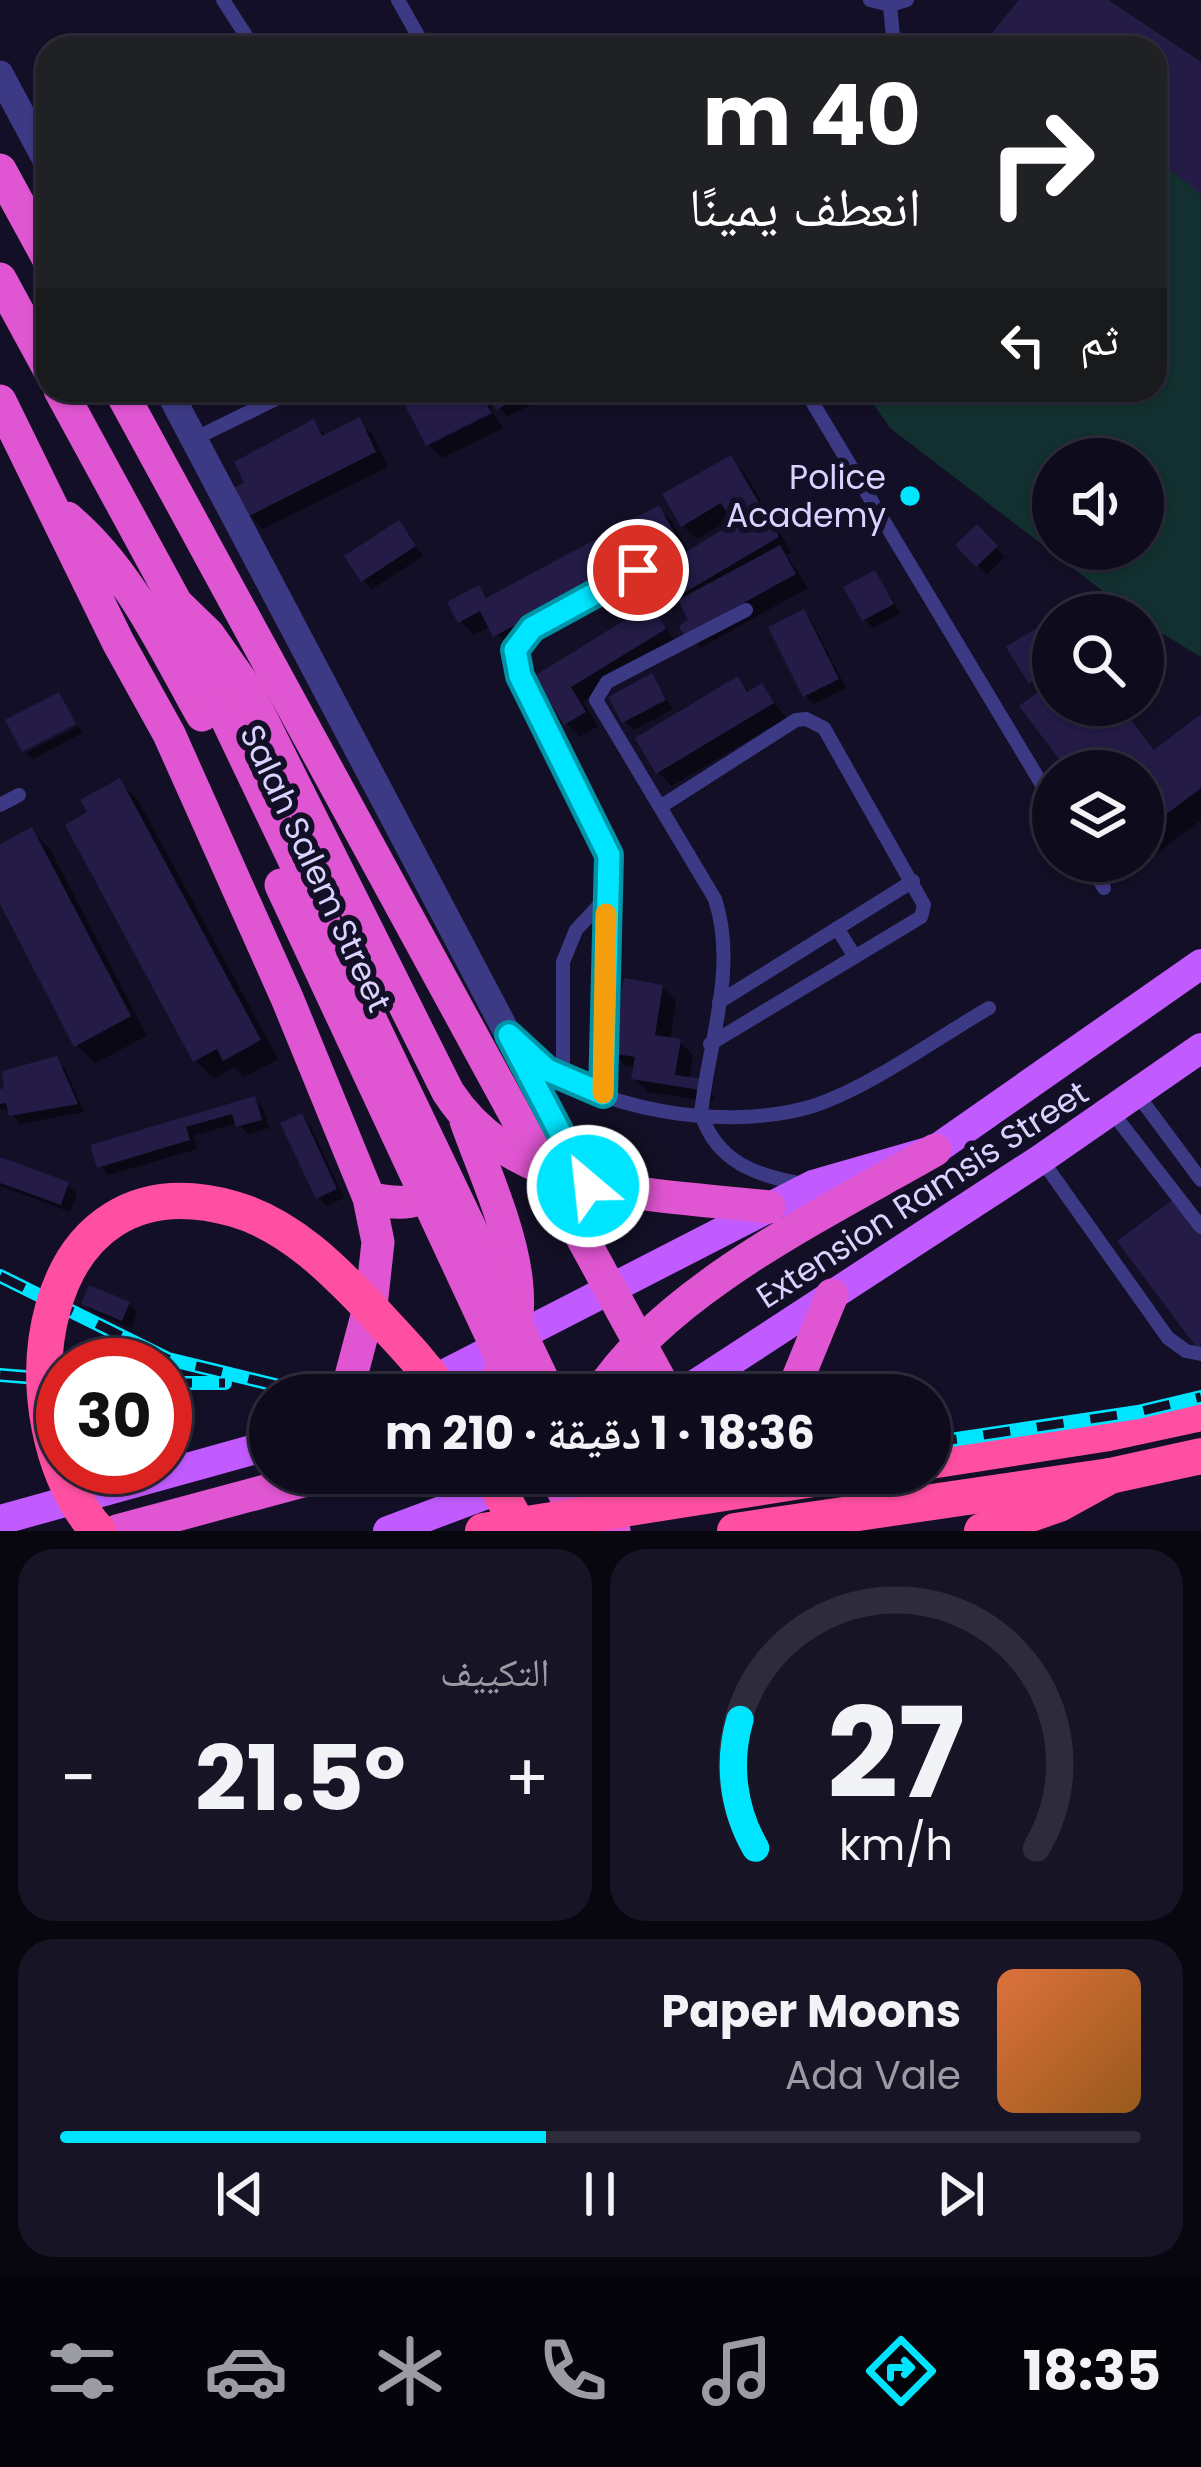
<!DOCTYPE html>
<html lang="ar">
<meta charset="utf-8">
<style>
:root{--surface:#0e0b1c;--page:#171425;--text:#f1f3f6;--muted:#9b9ba3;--line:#2e2b3b;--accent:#00e5ff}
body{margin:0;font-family:Poppins,"Noto Naskh Arabic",sans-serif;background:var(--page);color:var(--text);direction:rtl;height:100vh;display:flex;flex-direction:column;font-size:45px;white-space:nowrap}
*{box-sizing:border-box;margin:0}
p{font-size:39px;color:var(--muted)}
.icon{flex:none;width:66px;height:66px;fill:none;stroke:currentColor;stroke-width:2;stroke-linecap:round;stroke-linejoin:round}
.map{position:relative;height:1531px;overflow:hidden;direction:ltr}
.details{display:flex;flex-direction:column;gap:18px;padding:18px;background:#08060f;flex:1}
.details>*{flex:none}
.banner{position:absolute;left:36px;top:36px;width:1131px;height:366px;border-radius:36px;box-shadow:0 3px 9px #0004,0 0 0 3px var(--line);direction:rtl;background:#202124;color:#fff;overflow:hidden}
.controls{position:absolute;left:1032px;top:438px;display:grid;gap:24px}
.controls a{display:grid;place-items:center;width:132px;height:132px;border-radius:50%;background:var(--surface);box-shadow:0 3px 9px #0004,0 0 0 3px var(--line);font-size:60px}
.speed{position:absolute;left:36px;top:1338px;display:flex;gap:24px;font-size:60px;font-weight:700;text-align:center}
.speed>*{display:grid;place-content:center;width:156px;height:156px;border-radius:50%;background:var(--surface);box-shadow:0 3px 9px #0004,0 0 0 3px var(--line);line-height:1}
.speed .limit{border:18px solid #d22;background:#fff;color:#111}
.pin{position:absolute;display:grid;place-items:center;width:102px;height:102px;color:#fff;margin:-51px;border:6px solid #fff;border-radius:50%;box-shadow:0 3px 12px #0007}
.me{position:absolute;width:132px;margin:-66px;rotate:332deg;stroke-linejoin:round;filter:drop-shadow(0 0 9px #0008)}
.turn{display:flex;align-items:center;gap:42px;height:252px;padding:0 48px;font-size:54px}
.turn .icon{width:156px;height:156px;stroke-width:2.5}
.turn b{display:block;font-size:84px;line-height:102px}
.then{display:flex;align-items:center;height:114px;padding:0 48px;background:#0003;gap:24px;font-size:45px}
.big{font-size:90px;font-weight:700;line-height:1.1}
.details .tile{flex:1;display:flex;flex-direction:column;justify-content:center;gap:18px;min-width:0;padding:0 42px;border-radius:36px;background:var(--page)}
.details .dial{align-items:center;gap:0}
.dial svg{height:312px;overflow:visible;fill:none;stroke:var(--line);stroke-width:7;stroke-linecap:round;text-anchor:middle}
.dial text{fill:var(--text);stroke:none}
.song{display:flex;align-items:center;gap:36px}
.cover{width:144px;height:144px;border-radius:18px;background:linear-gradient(135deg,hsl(20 70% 55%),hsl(30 70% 35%))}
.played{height:12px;border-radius:6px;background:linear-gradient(90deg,var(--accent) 45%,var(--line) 45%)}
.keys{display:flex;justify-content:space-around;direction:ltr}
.heat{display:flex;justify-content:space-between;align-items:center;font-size:66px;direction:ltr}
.details .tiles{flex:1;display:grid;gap:18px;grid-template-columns:1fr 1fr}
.tile:last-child{grid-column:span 2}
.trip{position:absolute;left:249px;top:1374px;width:702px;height:120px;border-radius:60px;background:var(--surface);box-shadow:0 3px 9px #0004,0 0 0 3px var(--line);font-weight:700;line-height:120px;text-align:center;direction:rtl}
.menu{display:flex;height:192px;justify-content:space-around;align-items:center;background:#06040b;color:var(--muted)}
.menu .icon{width:84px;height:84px}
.menu .selected{color:var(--accent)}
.menu b{font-size:54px;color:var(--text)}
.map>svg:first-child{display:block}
.green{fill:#12302f;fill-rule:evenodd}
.shadow{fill:#0007}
.building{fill:#241b47}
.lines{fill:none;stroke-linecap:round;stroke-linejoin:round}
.service{stroke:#3d3a85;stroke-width:14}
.minor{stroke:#3d3a85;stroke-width:27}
.primary{stroke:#c25bff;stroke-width:30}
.trunk{stroke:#e055d1;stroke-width:33}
.motorway{stroke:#ff4fa3;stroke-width:36}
.rail-casing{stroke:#00e5ff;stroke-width:14}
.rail{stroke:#130f26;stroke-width:9;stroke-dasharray:27;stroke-linecap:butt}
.trunk-bridge{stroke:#e055d1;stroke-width:33}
.motorway-bridge{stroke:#ff4fa3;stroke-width:36}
.route-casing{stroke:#0095a6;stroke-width:30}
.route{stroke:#00e5ff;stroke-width:21}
.slow{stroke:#f59e0b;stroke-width:21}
.poi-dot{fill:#00e5ff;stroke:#130f26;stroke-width:4.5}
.labels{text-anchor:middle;stroke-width:12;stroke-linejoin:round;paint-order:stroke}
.poi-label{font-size:33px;fill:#d9d4ff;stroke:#130f26;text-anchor:end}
.street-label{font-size:33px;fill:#d9d4ff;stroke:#130f26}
</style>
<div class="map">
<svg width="1201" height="1531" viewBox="0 0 1201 1531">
<rect width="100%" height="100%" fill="#130f26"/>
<!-- green -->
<path class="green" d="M1019 0H1108L1201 62V657L1143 622V615H1134L890 428 864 390H1155V48H980ZM1053 459H1143V549H1053Z"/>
<!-- shadow -->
<path class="shadow" d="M400 390H479L503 428 442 458 428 444Z
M489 390H529L535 403 507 417Z
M359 421 373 435 388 467 263 529 249 515 313 423 327 437Z
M730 458 744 472 791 552 786 555 808 588 700 648 687 634 692 621 687 611 674 598 658 569 510 649 491 626 474 635 460 621 479 589 490 600 659 509 673 523 689 554 737 524 733 518 697 539 683 526Z
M399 524 423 556 372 589 363 580Z
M977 528 1005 557 987 574 959 545Z
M874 573 901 613 873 628 864 619Z
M650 608 677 643 583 702 598 726 580 737 566 723 538 677Z
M804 612 812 621 846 688 814 704 806 696Z
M1053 622V705H1121L1156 752 1201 718V820L1145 862 1143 771H1071L1042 693 1031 683Z
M652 677 673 709 634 730 625 721Z
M738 680 751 693 762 687 786 718 672 786 658 772Z
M78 726 82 733 33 759 26 753Z
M119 782 138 800 278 1059 244 1077 234 1067 214 1079 195 1060 91 814Z
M32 831 50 849 147 1036 95 1063 76 1045 0 897V847Z
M662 987 676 1001 670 1040 679 1042 693 1055 689 1080 700 1082 714 1096 713 1102 648 1092 634 1078 636 1067 626 1066 612 1052Z
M56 1060 65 1069 84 1112 20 1124 11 1112 0 1108V1092Z
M254 1099 263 1108 269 1128 248 1134 238 1123 193 1136 197 1149 108 1175 100 1166 94 1147Z
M301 1116 310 1125 344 1198 327 1206 318 1197Z
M0 1160 68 1185 77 1194 70 1212 0 1186Z
M84 1303 129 1304 137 1313 131 1328 93 1312Z"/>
<!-- building -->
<path class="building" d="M1019 0H1108L1201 62V194L1155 158V48H980Z
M397 390H477L492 413 426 446Z
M485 390H527L529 393 496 410Z
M360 417 376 452 247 517 233 488 244 483 234 462 314 419 322 436Z
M731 455 779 537 672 600 655 571 733 523 721 503 681 527 662 494Z
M659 505 677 538 493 637 480 611 458 623 447 602 479 585 486 598Z
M399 520 416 546 361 582 344 556Z
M977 524 998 546 976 567 955 545Z
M780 545 796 574 684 636 679 626 688 620 678 600Z
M875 570 894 604 862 621 843 587Z
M651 604 666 629 571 687 586 712 564 725 534 676Z
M804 609 839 679 803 697 768 627Z
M1053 618V670L1029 684 1006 647Z
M652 673 666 700 622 723 608 697Z
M738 676 747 692 762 683 774 703 656 774 635 738Z
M1053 681V705H1120L1154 750 1201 714V788L1143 832V771H1068L1019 706Z
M59 692 76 724 22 752 5 720Z
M120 778 261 1040 223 1061 217 1049 193 1062 65 825 87 812 80 800Z
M32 827 131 1016 74 1047 0 904V844Z
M624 978 663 985 655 1035 681 1039 675 1075 702 1079 700 1090 631 1079 635 1057 609 1053Z
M57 1056 78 1104 9 1116 6 1103 0 1104V1089L4 1088 2 1071Z
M255 1096 262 1120 236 1127 232 1114 186 1127 190 1140 97 1168 90 1145Z
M302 1113 337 1189 316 1199 280 1123Z
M0 1157 69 1182 61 1205 0 1183Z
M1174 1199 1201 1235V1345L1197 1348 1117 1241Z
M89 1285 130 1302 122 1321 81 1304Z"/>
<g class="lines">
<!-- service -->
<path class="service" d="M223 0 254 48
M398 0 425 48
M870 0 890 5 907 0
M890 5 894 48
M805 390 1053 803
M194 439 294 390
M746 610 607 682 596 700 715 899C738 970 708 1043 701 1114 717 1162 756 1176 804 1184
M0 805 19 795
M660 807 796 720 806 719 824 728 924 905 921 917 710 1044
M1088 861 1104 888
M837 928 855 957
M719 1002 913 881
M526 1051C592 1112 728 1132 813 1106 869 1088 937 1038 989 1008
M563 1079V962L576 930 605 899
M603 1094 605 899 610 885 609 855 520 676 515 650 532 628 638 570
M1137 1094 1201 1180
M1112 1112 1201 1227
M1041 1159 1168 1338 1186 1351 1201 1354"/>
<!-- minor -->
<path class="minor" d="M0 74 48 164
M168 390 588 1186"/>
<!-- primary -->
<path class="primary" d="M404 1395 813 1185 935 1150 1201 964
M679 1395 1041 1159 1201 1048
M0 1520 270 1445
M388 1531 543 1473"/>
<!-- trunk -->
<path class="trunk" d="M0 170 48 258
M0 279 48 367
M60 390 176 603 220 705
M0 401 118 642 169 734 287 998 369 1198 378 1242 372 1297 346 1395
M67 518C129 570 163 646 202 715
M176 603 208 634 246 688 448 1092C516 1197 657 1194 769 1207
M466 1121C497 1208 554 1312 485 1395
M369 1198C401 1206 420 1204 447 1184
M598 1395C666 1289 827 1212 935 1150
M791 1395 832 1295
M555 1473 582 1531
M587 1473 614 1531
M117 1531 332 1473"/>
<!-- motorway -->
<path class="motorway" d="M930 1461 1109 1433 1201 1413
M982 1531 1059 1504 1110 1476 1201 1456"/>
<defs>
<path id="rail" d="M0 1276 168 1359 316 1395
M0 1375 63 1380
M165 1383H225
M930 1443 1138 1412 1201 1397"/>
</defs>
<!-- rail casing -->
<use href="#rail" class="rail-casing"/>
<!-- rail -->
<use href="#rail" class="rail"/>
<!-- trunk-bridge -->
<path class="trunk-bridge" d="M120 390 668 1395
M220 705 550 1395
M281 885 519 1395"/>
<!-- motorway-bridge -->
<path class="motorway-bridge" d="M490 1473 521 1531
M98 1531C0 1422 31 1151 234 1209 290 1225 334 1270 373 1311 397 1338 424 1364 444 1395
M483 1531 852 1473
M735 1531 1110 1476"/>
</g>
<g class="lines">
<defs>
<path id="route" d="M588 1186 509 1035 547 1070 603 1094 609 855 520 676 515 650 532 628 638 570"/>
</defs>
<!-- route casing -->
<use href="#route" class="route-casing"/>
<!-- route -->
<use href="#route" class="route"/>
<!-- slow -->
<path class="slow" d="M603 1093 606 914"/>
</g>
<!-- markers -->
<circle class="poi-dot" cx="910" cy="496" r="12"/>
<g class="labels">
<!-- poi labels -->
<g class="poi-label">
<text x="886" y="489">Police<tspan x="886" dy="38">Academy</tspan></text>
</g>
<!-- street labels -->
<g class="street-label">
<text transform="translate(316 868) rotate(65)" y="12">Salah Salem Street</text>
<text transform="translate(922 1194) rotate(-33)" y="12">Extension Ramsis Street</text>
</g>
</g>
</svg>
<div class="controls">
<a><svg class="icon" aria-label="sound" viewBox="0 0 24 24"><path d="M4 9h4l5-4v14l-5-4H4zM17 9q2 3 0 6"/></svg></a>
<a><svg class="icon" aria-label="search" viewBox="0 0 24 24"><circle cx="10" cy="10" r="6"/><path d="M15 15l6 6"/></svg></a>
<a><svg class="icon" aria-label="layers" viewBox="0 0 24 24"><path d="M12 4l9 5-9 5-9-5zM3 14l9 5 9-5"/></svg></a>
</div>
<div class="speed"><div class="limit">30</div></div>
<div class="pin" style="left:638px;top:570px;background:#d93025"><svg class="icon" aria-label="arrive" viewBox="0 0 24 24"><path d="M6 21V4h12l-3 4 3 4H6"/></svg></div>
<svg class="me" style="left:588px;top:1186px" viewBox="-20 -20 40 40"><circle r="17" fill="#00e5ff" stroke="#fff" stroke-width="3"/><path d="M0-11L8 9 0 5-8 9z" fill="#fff"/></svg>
<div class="trip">18:36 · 1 دقيقة · 210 m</div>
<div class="banner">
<div class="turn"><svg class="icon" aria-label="right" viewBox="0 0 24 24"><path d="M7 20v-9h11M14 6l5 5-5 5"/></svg><div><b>40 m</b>انعطف يمينًا</div></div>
<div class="then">ثم<svg class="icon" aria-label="left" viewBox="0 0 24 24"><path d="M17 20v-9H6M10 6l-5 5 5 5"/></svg></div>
</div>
</div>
<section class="details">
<div class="tiles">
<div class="tile dial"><svg viewBox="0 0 100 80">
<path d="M14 69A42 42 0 1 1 86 69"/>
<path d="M14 69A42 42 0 0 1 10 36" stroke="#00e5ff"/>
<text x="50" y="56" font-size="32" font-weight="700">27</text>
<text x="50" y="72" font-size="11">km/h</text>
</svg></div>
<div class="tile"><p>التكييف</p>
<div class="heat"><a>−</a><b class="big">21.5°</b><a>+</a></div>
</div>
<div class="tile">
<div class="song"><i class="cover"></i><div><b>Paper Moons</b><p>Ada Vale</p></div></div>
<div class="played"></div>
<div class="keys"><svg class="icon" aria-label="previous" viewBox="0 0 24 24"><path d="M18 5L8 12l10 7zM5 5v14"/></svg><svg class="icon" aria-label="pause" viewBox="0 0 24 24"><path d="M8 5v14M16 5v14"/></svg><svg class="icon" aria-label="next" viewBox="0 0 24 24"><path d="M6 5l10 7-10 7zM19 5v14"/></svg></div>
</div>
</div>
</section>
<nav class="menu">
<b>18:35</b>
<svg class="icon selected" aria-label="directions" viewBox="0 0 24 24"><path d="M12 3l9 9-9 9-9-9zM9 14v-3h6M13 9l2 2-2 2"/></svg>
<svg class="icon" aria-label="music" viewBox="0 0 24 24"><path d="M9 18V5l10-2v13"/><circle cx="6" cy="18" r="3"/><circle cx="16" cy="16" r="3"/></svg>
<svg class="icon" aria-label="phone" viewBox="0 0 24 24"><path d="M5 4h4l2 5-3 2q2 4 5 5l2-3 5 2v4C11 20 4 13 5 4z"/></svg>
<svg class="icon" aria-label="climate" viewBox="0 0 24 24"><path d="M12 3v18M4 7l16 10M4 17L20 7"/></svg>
<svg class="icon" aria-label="car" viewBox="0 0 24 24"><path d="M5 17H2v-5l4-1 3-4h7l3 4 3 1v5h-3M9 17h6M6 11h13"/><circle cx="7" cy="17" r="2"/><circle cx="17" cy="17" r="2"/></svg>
<svg class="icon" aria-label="filters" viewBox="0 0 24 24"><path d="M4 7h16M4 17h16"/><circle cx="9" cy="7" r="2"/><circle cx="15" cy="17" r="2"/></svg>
</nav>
